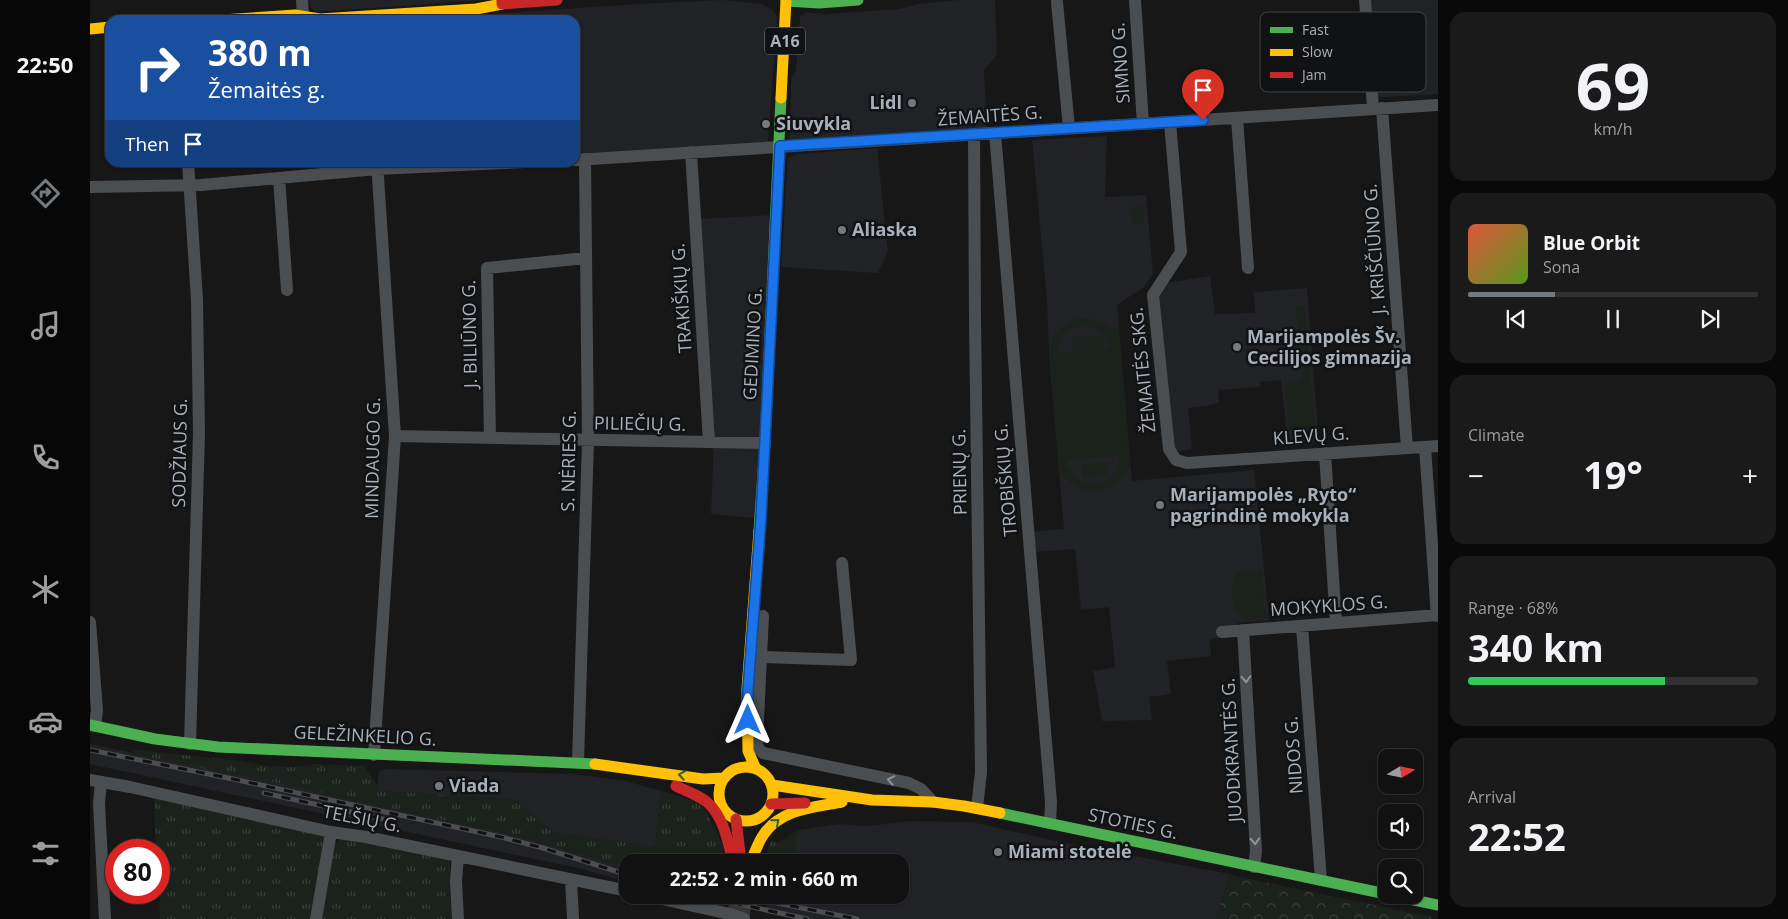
<!DOCTYPE html>
<meta charset="utf-8">
<style>
:root{--surface:#111112;--page:#1a1a1b;--text:#f1f3f6;--muted:#9c9d9f;--line:#303132;--accent:#757a81}
body{margin:0;font-family:"Open Sans",sans-serif;background:var(--page);color:var(--text);height:100vh;display:flex;flex-direction:column;font-size:19px;white-space:nowrap}
*{box-sizing:border-box;margin:0}
p{font-size:16px;color:var(--muted)}
.icon{flex:none;width:28px;height:28px;fill:none;stroke:currentColor;stroke-width:2;stroke-linecap:round;stroke-linejoin:round}
.map{position:relative;flex:1;overflow:hidden}
.panel{display:flex;flex-direction:column;gap:12px;padding:12px;background:#09090a;width:350px}
.panel>*{flex:none}
.top-card{position:absolute;left:15px;top:15px;width:475px;height:152px;border-radius:15px;box-shadow:0 1px 4px #0004,0 0 0 1px var(--line);background:#1a4fa0;color:#fff;overflow:hidden}
.needle{width:32px;rotate:80deg}
.tools{position:absolute;left:1288px;top:749px;display:grid;gap:10px}
.tools a{display:grid;place-items:center;width:45px;height:45px;border-radius:10px;background:var(--surface);box-shadow:0 1px 4px #0004,0 0 0 1px var(--line);font-size:25px}
.speed{position:absolute;left:15px;top:839px;display:flex;gap:10px;font-size:25px;font-weight:700;text-align:center}
.speed>*{display:grid;place-content:center;width:65px;height:65px;border-radius:50%;background:var(--surface);box-shadow:0 1px 4px #0004,0 0 0 1px var(--line);line-height:1}
.speed .limit{border:8px solid #d22;background:#fff;color:#111}
.pin{position:absolute;display:grid;place-items:center;width:42px;height:42px;color:#fff;margin:-51px -21px;border-radius:50% 50% 50% 0;rotate:-45deg;box-shadow:0 0 5px #0007}
.pin .icon{rotate:45deg}
.me{position:absolute;width:55px;margin:-28px;rotate:0deg;stroke-linejoin:round;filter:drop-shadow(0 0 4px #0008)}
.turn{display:flex;align-items:center;gap:18px;height:105px;padding:0 20px;font-size:22px}
.turn .icon{width:65px;height:65px;stroke-width:2.5}
.turn b{display:block;font-size:35px;line-height:42px}
.then{display:flex;align-items:center;height:48px;padding:0 20px;background:#0003;gap:10px;font-size:19px}
.big{font-size:38px;font-weight:700;line-height:1.1}
.panel .widget{flex:1;display:flex;flex-direction:column;justify-content:center;gap:8px;min-width:0;padding:0 18px;border-radius:15px;background:var(--page)}
.panel .dial{align-items:center;gap:0}
.dial b{font-size:65px;line-height:1}
.song{display:flex;align-items:center;gap:15px}
.cover{width:60px;height:60px;border-radius:8px;background:linear-gradient(135deg,hsl(10 70% 55%),hsl(90 70% 35%))}
.played{height:5px;border-radius:2px;background:linear-gradient(90deg,var(--accent) 30%,var(--line) 30%)}
.keys{display:flex;justify-content:space-around;direction:ltr}
.heat{display:flex;justify-content:space-between;align-items:center;font-size:28px;direction:ltr}
.charge{height:8px;border-radius:4px;background:linear-gradient(90deg,#34c759 68%,var(--line) 0)}
.trip{position:absolute;left:529px;top:854px;width:290px;height:50px;border-radius:15px;background:var(--surface);box-shadow:0 1px 4px #0004,0 0 0 1px var(--line);font-weight:700;line-height:50px;text-align:center}
main{display:flex;flex:1;min-height:0}
.dock{display:flex;flex-direction:column;width:90px;justify-content:space-around;align-items:center;background:#070707;color:var(--muted)}
.dock .icon{width:35px;height:35px}
.dock .selected{color:var(--accent)}
.dock b{font-size:22px;color:var(--text)}
.map>svg:first-child{display:block}
.built{fill:#212225}
.grass{fill:url(#grass-tufts)}
.park{fill:url(#park-crowns)}
.pitch{fill:#1b221b;fill-rule:evenodd}
.lines{fill:none;stroke-linecap:round;stroke-linejoin:round}
.highway-tunnel{stroke:#343638;stroke-width:22;stroke-dasharray:22 11;stroke-linecap:butt}
.street{stroke:#4b4e51;stroke-width:12}
.fast{stroke:#4caf50;stroke-width:11}
.slow{stroke:#ffc107;stroke-width:11}
.jam{stroke:#c62828;stroke-width:11}
.rail-casing{stroke:#4b4d50;stroke-width:5}
.rail{stroke:#111214;stroke-width:3;stroke-dasharray:9;stroke-linecap:butt}
.oneway{stroke:#8c939a}
.oneway2{stroke:#2e6032}
.route-casing{stroke:#114b97;stroke-width:12}
.route{stroke:#1a73e8;stroke-width:9}
.poi-dot{fill:#757a81;stroke:#111214;stroke-width:2}
.labels{text-anchor:middle;stroke-width:5;stroke-linejoin:round;paint-order:stroke}
.shield{fill:#111214;stroke:#7b8188;stroke-width:1}
.shield-label{font-size:16px;font-weight:bold;fill:#a8b0b9}
.street-label{font-size:18px;fill:#a8b0b9;stroke:#111214}
.poi-label{font-size:18px;font-weight:bold;fill:#a8b0b9;stroke:#111214;text-anchor:start}
.key{fill:#111214;stroke:#3e4146;stroke-width:1}
.key-label{font-size:14px;fill:#a8b0b9}
</style>
<main>
<nav class="dock">
<b>22:50</b>
<svg class="icon selected" aria-label="directions" viewBox="0 0 24 24"><path d="M12 3l9 9-9 9-9-9zM9 14v-3h6M13 9l2 2-2 2"/></svg>
<svg class="icon" aria-label="music" viewBox="0 0 24 24"><path d="M9 18V5l10-2v13"/><circle cx="6" cy="18" r="3"/><circle cx="16" cy="16" r="3"/></svg>
<svg class="icon" aria-label="phone" viewBox="0 0 24 24"><path d="M5 4h4l2 5-3 2q2 4 5 5l2-3 5 2v4C11 20 4 13 5 4z"/></svg>
<svg class="icon" aria-label="climate" viewBox="0 0 24 24"><path d="M12 3v18M4 7l16 10M4 17L20 7"/></svg>
<svg class="icon" aria-label="car" viewBox="0 0 24 24"><path d="M5 17H2v-5l4-1 3-4h7l3 4 3 1v5h-3M9 17h6M6 11h13"/><circle cx="7" cy="17" r="2"/><circle cx="17" cy="17" r="2"/></svg>
<svg class="icon" aria-label="filters" viewBox="0 0 24 24"><path d="M4 7h16M4 17h16"/><circle cx="9" cy="7" r="2"/><circle cx="15" cy="17" r="2"/></svg>
</nav>
<div class="map">
<svg width="1348" height="919" viewBox="0 0 1348 919">
<defs>
<pattern id="grass-tufts" width="24" height="20" patternUnits="userSpaceOnUse" patternTransform="scale(1.25)"><rect width="24" height="20" fill="#1b221b"/><path d="M3 7l-1-3M5 7V3M7 7l1-3M15 17l-1-3M17 17v-4M19 17l1-3" fill="none" stroke="#39403a"/></pattern>
<pattern id="park-crowns" width="20" height="18" patternUnits="userSpaceOnUse" patternTransform="scale(1.25)"><rect width="20" height="18" fill="#1b221b"/><path d="M2 6a3 3 0 1 1 6 0M12 15a3 3 0 1 1 6 0" fill="none" stroke="#39403a"/></pattern>
</defs>
<rect width="100%" height="100%" fill="#171718"/>
<!-- built -->
<path class="built" d="M219 0H395L226 12 221 8Z
M632 0 672 4 683 10 687 17 678 143 485 154V20H308L548 4Z
M869 0H905L907 54 894 71 897 130 704 141 700 140 701 79 706 70 710 16 716 12 734 14 809 9 829 4Z
M1271 0H1348V94L1278 98Z
M1017 136 1015 197 1056 195 1063 274 1054 287 1027 305 1042 481 1164 470 1179 620 1148 623 1149 636 1120 639 1121 656 1077 661 1081 694 1059 697 1062 720 1012 721 1003 671 1025 667 1019 607 991 610 985 549 943 552 941 532 974 529 959 355 957 300 942 140Z
M787 148 798 251 788 273 691 267 698 158 708 154Z
M683 215 665 518 621 514 624 438 609 219Z
M1120 276 1125 314 1165 313 1164 292 1217 288 1229 442 1198 444 1191 380 1169 382 1170 387 1128 390 1129 402 1118 406 1098 408 1102 449 1089 451 1084 448 1067 296 1076 283Z
M0 744 199 785 333 816 428 836 514 861 537 866V882L492 869 0 764Z
M294 769 483 774 536 781 571 791 565 847 463 832 424 799 287 791 289 772Z
M820 821 882 822 975 843 1140 874 1126 919H702L676 913 677 896 694 900 695 895H810V862H702L708 830 749 824 779 826Z
M584 895H622L621 902H615Z"/>
<!-- grass -->
<path class="grass" d="M45 750 152 761 175 766 205 767 225 764 274 766 288 786V791L424 799 463 832 565 847 571 791 605 801 614 807 633 846V862H538L537 866 514 861 428 836 333 816 199 785 42 754Z
M64 797 233 835 234 839 221 919H70L69 850H66Z
M708 830 702 862H673L682 839 687 843Z
M251 838 360 859 364 919H229L242 848Z"/>
<!-- park -->
<path class="park" d="M1140 875 1342 917V919H1126Z"/>
<!-- pitch -->
<path class="pitch" d="M1053 206 1054 223 1043 224 1041 207Z
M1206 306H1214L1225 427 1199 429 1195 382 1212 380Z
M990 318C1002 318 1010 321 1020 328L1029 327 1040 467C1022 497 992 499 970 472L960 356C961 335 970 323 990 318ZM997 325C1010 329 1017 335 1021 348L967 353C969 335 980 327 997 325ZM1030 456C1027 490 986 493 976 461Z
M1013 335 1014 348 983 350 981 337Z
M1016 462 1018 475 993 478 992 465Z
M1168 569H1172L1176 618H1173L1172 615C1136 643 1130 550 1168 573Z"/>
<g class="lines">
<!-- highway-tunnel -->
<path class="highway-tunnel" d="M649 919 650 895"/>
<!-- street -->
<path class="street" d="M212 0 213 15
M1045 0 1053 124
M1275 0 1283 108
M967 2 979 128
M1292 108 1317 448
M1147 118 1158 268
M1080 122 1091 252 1063 295 1079 449 1086 460 1097 463 1348 446
M905 133 961 802 960 823
M884 135 885 319 891 772 887 808
M601 152 619 442
M485 160 1348 105
M98 162 107 300 109 433 100 744
M189 178 197 290
M0 187 111 185 287 169 435 162
M305 436 675 443
M400 438 397 268 496 258
M1335 447 1347 616
M1235 453 1246 623
M673 616 667 739 668 748 673 753 819 783 831 789 843 802
M0 622 7 710 5 726
M1212 626 1231 880
M1153 630 1166 851 1164 867
M1132 632 1348 615
M672 657 761 660 752 563
M284 755 305 436 287 162
M488 762 498 441 495 159
M0 780 40 787 241 832 276 837 538 891
M11 782 9 804 15 919
M481 879 483 919
M554 895 640 914 654 919
M226 919 241 832
M368 919 366 881 368 857"/>
<!-- fast -->
<path class="fast" d="M696 1 729 3 768 0
M669 531 675 443 691 98
M0 725 65 739 128 747 505 764
M910 813 1296 894
M1300 895 1348 905"/>
<!-- slow -->
<path class="slow" d="M132 20 205 15 230 19 386 9 412 4
M0 29 20 27
M691 98 696 0
M505 764 613 779 634 778
M629 794a27 27 0 1 1 54 0a27 27 0 1 1-54 0Z
M666 769 658 751 657 689 669 531
M682 785 782 800 843 802 874 806 910 813
M660 862C665 853 668 842 674 834 691 809 725 807 752 802"/>
<!-- jam -->
<path class="jam" d="M412 0V4L467 0
M586 786C596 791 608 795 617 802 634 817 638 842 643 862
M681 804 715 803
M646 819 651 862"/>
<defs>
<path id="rail" d="M0 750 143 779 411 837 453 848 538 875
M174 793 293 819
M608 895 717 919
M647 895 767 919"/>
</defs>
<!-- rail casing -->
<use href="#rail" class="rail-casing"/>
<!-- rail -->
<use href="#rail" class="rail"/>
</g>
<!-- one-way arrows -->
<defs><path id="oneway-chevron" d="M-2-3.5L2.5 0L-2 3.5" fill="none" stroke-width="1.6" stroke-linecap="round" stroke-linejoin="round" transform="scale(1.25)"/></defs>
<g class="oneway">
<use href="#oneway-chevron" transform="translate(1156 679) rotate(87)"/>
<use href="#oneway-chevron" transform="translate(801 780) rotate(-169)"/>
<use href="#oneway-chevron" transform="translate(1165 841) rotate(87)"/>
</g>
<g class="oneway2">
<use href="#oneway-chevron" transform="translate(592 775) rotate(-170)"/>
<use href="#oneway-chevron" transform="translate(686 822) rotate(-39)"/>
</g>
<g class="lines">
<defs>
<path id="route" d="M658 720V689L671 518 690 146 1113 120"/>
</defs>
<!-- route casing -->
<use href="#route" class="route-casing"/>
<!-- route -->
<use href="#route" class="route"/>
</g>
<!-- markers -->
<g class="poi-dot">
<circle cx="822" cy="103" r="5"/>
<circle cx="676" cy="124" r="5"/>
<circle cx="752" cy="230" r="5"/>
<circle cx="1147" cy="347" r="5"/>
<circle cx="1070" cy="505" r="5"/>
<circle cx="349" cy="786" r="5"/>
<circle cx="908" cy="852" r="5"/>
</g>
<g class="labels">
<!-- shield labels -->
<rect class="shield" x="675" y="27.5" width="40" height="27" rx="4"/>
<g class="shield-label">
<text x="695" y="47">A16</text>
</g>
<!-- street labels -->
<g class="street-label">
<text transform="translate(1031 63) rotate(-94)" y="6">SIMNO G.</text>
<text transform="translate(900 116) rotate(-4)" y="6">ŽEMAITĖS G.</text>
<text transform="translate(1285 249) rotate(-94)" y="6">J. KRIŠČIŪNO G.</text>
<text transform="translate(592 298) rotate(-94)" y="6">TRAKIŠKIŲ G.</text>
<text transform="translate(380 334) rotate(-91)" y="6">J. BILIŪNO G.</text>
<text transform="translate(663 344) rotate(-87)" y="6">GEDIMINO G.</text>
<text transform="translate(1053 370) rotate(-96)" y="6">ŽEMAITĖS SKG.</text>
<text transform="translate(550 424) rotate(1)" y="6">PILIEČIŲ G.</text>
<text transform="translate(1221 436) rotate(-4)" y="6">KLEVŲ G.</text>
<text transform="translate(90 453) rotate(-89)" y="6">SODŽIAUS G.</text>
<text transform="translate(283 458) rotate(-89)" y="6">MINDAUGO G.</text>
<text transform="translate(479 461) rotate(-89)" y="6">S. NĖRIES G.</text>
<text transform="translate(870 472) rotate(-91)" y="6">PRIENŲ G.</text>
<text transform="translate(916 480) rotate(-95)" y="6">TROBIŠKIŲ G.</text>
<text transform="translate(1239 606) rotate(-4)" y="6">MOKYKLOS G.</text>
<text transform="translate(275 736) rotate(3)" y="6">GELEŽINKELIO G.</text>
<text transform="translate(1142 750) rotate(-93)" y="6">JUODKRANTĖS G.</text>
<text transform="translate(1204 755) rotate(-94)" y="6">NIDOS G.</text>
<text transform="translate(272 819) rotate(11)" y="6">TELŠIŲ G.</text>
<text transform="translate(1043 824) rotate(12)" y="6">STOTIES G.</text>
</g>
<!-- poi labels -->
<g class="poi-label">
<text x="812" y="109" text-anchor="end">Lidl</text>
<text x="686" y="130">Siuvykla</text>
<text x="762" y="236">Aliaska</text>
<text x="1157" y="343">Marijampolės Šv.<tspan x="1157" dy="21">Cecilijos gimnazija</tspan></text>
<text x="1080" y="501">Marijampolės „Ryto“<tspan x="1080" dy="21">pagrindinė mokykla</tspan></text>
<text x="359" y="792">Viada</text>
<text x="918" y="858">Miami stotelė</text>
</g>
</g>
<!-- legend -->
<rect x="1170" y="12" width="166" height="80" rx="8" class="key"/>
<rect x="1180" y="27" width="23" height="6" fill="#4caf50"/>
<rect x="1180" y="49" width="23" height="7" fill="#ffc107"/>
<rect x="1180" y="72" width="23" height="6" fill="#c62828"/>
<g class="key-label">
<text x="1212" y="35">Fast</text>
<text x="1212" y="57">Slow</text>
<text x="1212" y="80">Jam</text>
</g>
</svg>
<div class="tools">
<a><svg class="needle" viewBox="-14 -14 28 28"><path d="M0-13l5 13h-10z" fill="#e53935"/><path d="M0 13l5-13h-10z" fill="#9c9d9f"/></svg></a>
<a><svg class="icon" aria-label="sound" viewBox="0 0 24 24"><path d="M4 9h4l5-4v14l-5-4H4zM17 9q2 3 0 6"/></svg></a>
<a><svg class="icon" aria-label="search" viewBox="0 0 24 24"><circle cx="10" cy="10" r="6"/><path d="M15 15l6 6"/></svg></a>
</div>
<div class="speed"><div class="limit">80</div></div>
<div class="pin" style="left:1113px;top:120px;background:#d93025"><svg class="icon" aria-label="arrive" viewBox="0 0 24 24"><path d="M6 21V4h12l-3 4 3 4H6"/></svg></div>
<svg class="me" style="left:658px;top:720px" viewBox="-20 -20 40 40"><path d="M0-17L14 15 0 8-14 15z" fill="#1a73e8" stroke="#fff" stroke-width="4"/></svg>
<div class="trip">22:52 · 2 min · 660 m</div>
<div class="top-card">
<div class="turn"><svg class="icon" aria-label="right" viewBox="0 0 24 24"><path d="M7 20v-9h11M14 6l5 5-5 5"/></svg><div><b>380 m</b>Žemaitės g.</div></div>
<div class="then">Then<svg class="icon" aria-label="arrive" viewBox="0 0 24 24"><path d="M6 21V4h12l-3 4 3 4H6"/></svg></div>
</div>
</div>
<section class="panel">
<div class="widget dial"><b>69</b><p>km/h</p></div>
<div class="widget">
<div class="song"><i class="cover"></i><div><b>Blue Orbit</b><p>Sona</p></div></div>
<div class="played"></div>
<div class="keys"><svg class="icon" aria-label="previous" viewBox="0 0 24 24"><path d="M18 5L8 12l10 7zM5 5v14"/></svg><svg class="icon" aria-label="pause" viewBox="0 0 24 24"><path d="M8 5v14M16 5v14"/></svg><svg class="icon" aria-label="next" viewBox="0 0 24 24"><path d="M6 5l10 7-10 7zM19 5v14"/></svg></div>
</div>
<div class="widget"><p>Climate</p>
<div class="heat"><a>−</a><b class="big">19°</b><a>+</a></div>
</div>
<div class="widget"><p>Range · 68%</p><b class="big">340 km</b><div class="charge"></div></div>
<div class="widget"><p>Arrival</p><b class="big">22:52</b></div>
</section>
</main>
